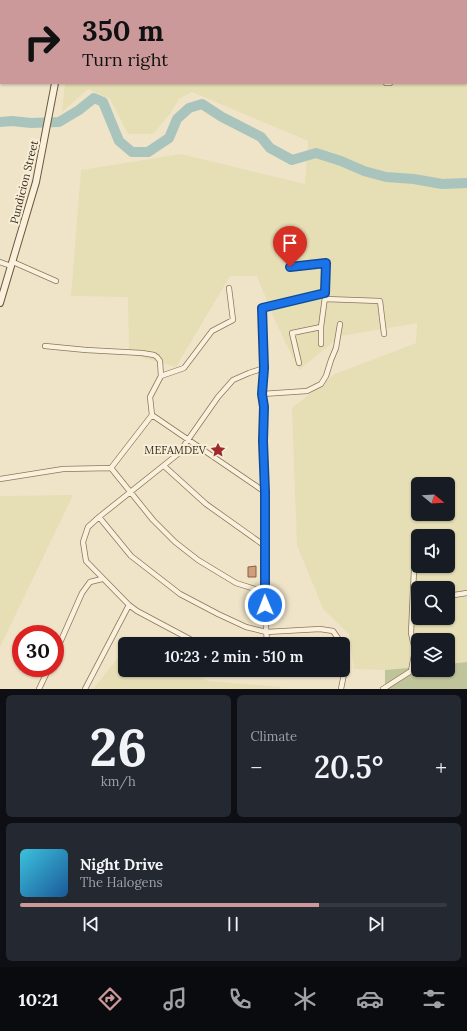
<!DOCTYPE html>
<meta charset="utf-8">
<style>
:root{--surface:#171b24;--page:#242831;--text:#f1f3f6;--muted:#9ea1a6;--line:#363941;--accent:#cc999b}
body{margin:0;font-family:Lora,serif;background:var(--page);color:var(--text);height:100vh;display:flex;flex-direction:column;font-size:15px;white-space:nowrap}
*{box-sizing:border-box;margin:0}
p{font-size:13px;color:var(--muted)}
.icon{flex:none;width:22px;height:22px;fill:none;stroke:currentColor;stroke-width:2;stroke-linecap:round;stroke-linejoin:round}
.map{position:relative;height:689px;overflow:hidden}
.details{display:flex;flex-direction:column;gap:6px;padding:6px;background:#0d0f14;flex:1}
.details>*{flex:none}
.guide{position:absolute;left:0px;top:0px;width:467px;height:84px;box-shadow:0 1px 3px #0004;background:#cc999b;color:#111;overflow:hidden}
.needle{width:26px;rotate:108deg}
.tools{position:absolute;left:411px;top:477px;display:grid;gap:8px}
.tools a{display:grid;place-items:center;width:44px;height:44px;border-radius:6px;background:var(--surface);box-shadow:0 1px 3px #0004;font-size:20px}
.speed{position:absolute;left:12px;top:625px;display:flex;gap:8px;font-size:20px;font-weight:700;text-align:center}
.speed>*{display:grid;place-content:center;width:52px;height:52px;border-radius:50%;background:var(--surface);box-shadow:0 1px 3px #0004;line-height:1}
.speed .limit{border:6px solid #d22;background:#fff;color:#111}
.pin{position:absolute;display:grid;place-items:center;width:34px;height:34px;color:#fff;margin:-41px -17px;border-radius:50% 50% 50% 0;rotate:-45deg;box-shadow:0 0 4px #0007}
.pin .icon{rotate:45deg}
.me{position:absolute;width:44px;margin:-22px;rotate:359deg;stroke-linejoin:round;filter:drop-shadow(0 0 3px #0008)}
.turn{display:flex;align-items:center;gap:14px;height:84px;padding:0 16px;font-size:18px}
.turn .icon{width:52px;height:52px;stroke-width:2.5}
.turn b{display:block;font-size:28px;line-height:34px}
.big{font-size:30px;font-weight:600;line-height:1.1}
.details .tile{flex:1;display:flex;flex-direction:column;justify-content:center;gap:6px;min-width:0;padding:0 14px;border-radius:6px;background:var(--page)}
.details .dial{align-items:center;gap:0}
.dial b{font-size:52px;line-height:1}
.song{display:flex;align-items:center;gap:12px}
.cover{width:48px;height:48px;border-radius:6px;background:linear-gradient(135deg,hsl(190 70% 55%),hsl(210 70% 35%))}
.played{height:4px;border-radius:2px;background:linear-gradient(90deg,var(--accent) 70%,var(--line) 70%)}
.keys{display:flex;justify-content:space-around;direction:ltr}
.heat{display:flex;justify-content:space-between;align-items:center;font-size:22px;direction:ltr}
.details .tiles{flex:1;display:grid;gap:6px;grid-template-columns:1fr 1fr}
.tile:last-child{grid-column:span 2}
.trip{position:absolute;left:118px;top:637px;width:232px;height:40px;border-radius:6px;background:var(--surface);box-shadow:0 1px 3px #0004;font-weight:600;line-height:40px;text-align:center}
.tabs{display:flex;height:64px;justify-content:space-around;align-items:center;background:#090b0e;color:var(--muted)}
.tabs .icon{width:28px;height:28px}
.tabs .selected{color:var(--accent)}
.tabs b{font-size:18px;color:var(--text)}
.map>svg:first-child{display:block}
.farmland{fill:#e6deb5;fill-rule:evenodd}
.cemetery{fill:#bfc49a}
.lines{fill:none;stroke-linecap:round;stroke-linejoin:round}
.stream{stroke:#6f938a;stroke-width:1.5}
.river{stroke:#a9c4bc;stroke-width:10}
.building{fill:#cf9f7d;stroke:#8d5f41}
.minor-casing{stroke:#8d765c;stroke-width:6}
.secondary-casing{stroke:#6f573f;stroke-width:8}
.minor{stroke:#faf1dc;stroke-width:4.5}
.secondary{stroke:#faf1dc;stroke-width:6}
.route-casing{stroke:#114b97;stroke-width:10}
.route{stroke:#1a73e8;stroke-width:7}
.labels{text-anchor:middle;stroke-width:4;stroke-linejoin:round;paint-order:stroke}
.street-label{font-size:11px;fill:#3d2e20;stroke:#f7eed8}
.poi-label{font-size:11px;fill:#3d2e20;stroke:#f7eed8;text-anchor:end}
</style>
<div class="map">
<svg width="467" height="689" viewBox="0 0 467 689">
<rect width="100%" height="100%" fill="#f0e4c8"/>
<!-- farmland -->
<path class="farmland" d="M99 0H467V662L448 664V640H418V667L385 670 354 669 349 634 323 609 297 545 292 408 335 374 416 343 417 323 341 336 299 370 277 325 257 276H230L176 367 129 354 128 297 71 296 81 170 181 154 305 184 308 141 192 92 179 99 170 114 153 134H128L110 99 88 89 62 112 65 83H466V1H97ZM418 484H448V514H418ZM418 536H448V566H418ZM418 588H448V618H418Z
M73 495 0 647V496Z
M125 649V670H185L209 681 281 687V689H93Z"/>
<!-- cemetery -->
<path class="cemetery" d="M467 662V689H385V670L418 667V670H448V664Z"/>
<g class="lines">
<!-- stream -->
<path class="stream" d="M0 119 2 121"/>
<!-- river -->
<path class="river" d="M0 122 12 121 31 123 59 122 79 110 94 98 103 102 119 141 132 152H148L169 138 177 119 189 108 202 104 222 117 261 137 270 148 292 160 316 153 341 161 364 171 386 177 414 179 442 184 467 183"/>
</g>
<!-- building -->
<path class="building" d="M256 566V577H248V567Z"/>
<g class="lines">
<defs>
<path id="minor" d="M466 81H467
M386 83H390
M0 262 11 266
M13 262 56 281
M325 299 380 301 384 334
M321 344V327L325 297
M45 346 86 350 142 353 154 355 157 357 160 361 161 376 150 397 152 415
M299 363 292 333 321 327
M264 368 262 308 325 293 326 263 290 267
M161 376 184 368 212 331 233 320 229 288
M262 394 307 391 321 384 326 376 331 360 336 348 340 324
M164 466 206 504 265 546
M111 468 152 415 265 492
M0 479 63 469 111 468 153 520 175 542 198 560 236 583 264 592
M99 517 131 556 180 594 218 614 246 627 266 632 320 629 333 631 342 644
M448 596 467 593
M199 644 137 611 129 605 86 561 83 542 88 527 99 517 178 454 218 397 233 380 249 373 264 368 262 394 264 407V592L267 644
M55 654 82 593 90 582 102 579
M268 670V671
M39 689 49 668
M85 689 129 605
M341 689 345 669 343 654
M383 689 411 671 415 650 411 633 414 570 418 546"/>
<path id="secondary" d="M67 0V1
M0 303 36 182 55 83"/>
</defs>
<!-- minor casing -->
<use href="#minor" class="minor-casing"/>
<!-- secondary casing -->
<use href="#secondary" class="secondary-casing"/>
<!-- minor -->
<use href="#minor" class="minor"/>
<!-- secondary -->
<use href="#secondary" class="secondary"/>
</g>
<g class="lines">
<defs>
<path id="route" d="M265 605V492L263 441 264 407 262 394 264 368 262 308 325 293 326 263 290 267"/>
</defs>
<!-- route casing -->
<use href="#route" class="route-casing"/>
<!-- route -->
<use href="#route" class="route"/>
</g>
<!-- icons -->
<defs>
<symbol id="sight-bare" viewBox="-9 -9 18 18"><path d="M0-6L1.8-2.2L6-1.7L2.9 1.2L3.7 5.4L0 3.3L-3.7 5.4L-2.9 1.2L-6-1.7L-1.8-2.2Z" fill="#9e2a2b" stroke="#f7eed8" stroke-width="2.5" paint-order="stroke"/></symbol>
</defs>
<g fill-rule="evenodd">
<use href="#sight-bare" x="207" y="439" width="22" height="22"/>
</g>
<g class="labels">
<!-- street labels -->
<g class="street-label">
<text transform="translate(24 182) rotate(-76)" y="4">Pundicion Street</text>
</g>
<!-- poi labels -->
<g class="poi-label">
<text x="206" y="454">MEFAMDEV</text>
</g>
</g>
</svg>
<div class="tools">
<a><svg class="needle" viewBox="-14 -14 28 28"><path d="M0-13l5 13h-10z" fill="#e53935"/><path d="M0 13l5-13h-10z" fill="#9ea1a6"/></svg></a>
<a><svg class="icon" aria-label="sound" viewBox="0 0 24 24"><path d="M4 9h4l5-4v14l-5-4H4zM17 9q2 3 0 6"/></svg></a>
<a><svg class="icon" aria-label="search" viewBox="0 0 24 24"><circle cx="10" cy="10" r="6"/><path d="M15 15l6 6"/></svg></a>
<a><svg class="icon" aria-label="layers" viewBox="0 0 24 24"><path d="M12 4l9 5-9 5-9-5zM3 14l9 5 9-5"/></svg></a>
</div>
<div class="speed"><div class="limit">30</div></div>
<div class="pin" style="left:290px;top:267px;background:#d93025"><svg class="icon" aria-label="arrive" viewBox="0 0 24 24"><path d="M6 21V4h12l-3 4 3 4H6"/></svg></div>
<svg class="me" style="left:265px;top:605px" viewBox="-20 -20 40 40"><circle r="17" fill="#1a73e8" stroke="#fff" stroke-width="3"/><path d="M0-11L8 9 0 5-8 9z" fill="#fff"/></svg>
<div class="trip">10:23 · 2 min · 510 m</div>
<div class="guide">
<div class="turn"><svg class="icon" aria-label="right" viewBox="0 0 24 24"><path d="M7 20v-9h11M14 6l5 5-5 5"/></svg><div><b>350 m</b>Turn right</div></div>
</div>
</div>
<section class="details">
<div class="tiles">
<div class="tile dial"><b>26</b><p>km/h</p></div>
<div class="tile"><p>Climate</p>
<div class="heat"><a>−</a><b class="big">20.5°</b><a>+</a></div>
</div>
<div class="tile">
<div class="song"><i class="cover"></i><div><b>Night Drive</b><p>The Halogens</p></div></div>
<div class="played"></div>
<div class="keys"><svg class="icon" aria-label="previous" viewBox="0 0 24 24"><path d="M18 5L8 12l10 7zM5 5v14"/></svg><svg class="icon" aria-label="pause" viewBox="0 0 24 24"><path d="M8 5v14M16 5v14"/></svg><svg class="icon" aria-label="next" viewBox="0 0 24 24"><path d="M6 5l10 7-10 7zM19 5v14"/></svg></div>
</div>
</div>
</section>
<nav class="tabs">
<b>10:21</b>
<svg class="icon selected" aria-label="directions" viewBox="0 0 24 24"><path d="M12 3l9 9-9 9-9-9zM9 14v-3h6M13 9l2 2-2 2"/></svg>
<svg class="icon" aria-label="music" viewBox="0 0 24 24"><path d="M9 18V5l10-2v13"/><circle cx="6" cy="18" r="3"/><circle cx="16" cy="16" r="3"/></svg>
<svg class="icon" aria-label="phone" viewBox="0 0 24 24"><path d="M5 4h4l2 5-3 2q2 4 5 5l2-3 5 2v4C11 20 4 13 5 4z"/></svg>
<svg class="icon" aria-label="climate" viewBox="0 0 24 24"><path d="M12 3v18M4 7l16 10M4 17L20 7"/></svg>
<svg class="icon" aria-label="car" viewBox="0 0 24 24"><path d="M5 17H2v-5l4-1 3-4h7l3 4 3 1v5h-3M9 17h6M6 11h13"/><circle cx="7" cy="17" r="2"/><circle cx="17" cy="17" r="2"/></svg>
<svg class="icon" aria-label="filters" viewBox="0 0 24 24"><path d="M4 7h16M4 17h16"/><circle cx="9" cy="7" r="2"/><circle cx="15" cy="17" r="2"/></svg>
</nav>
